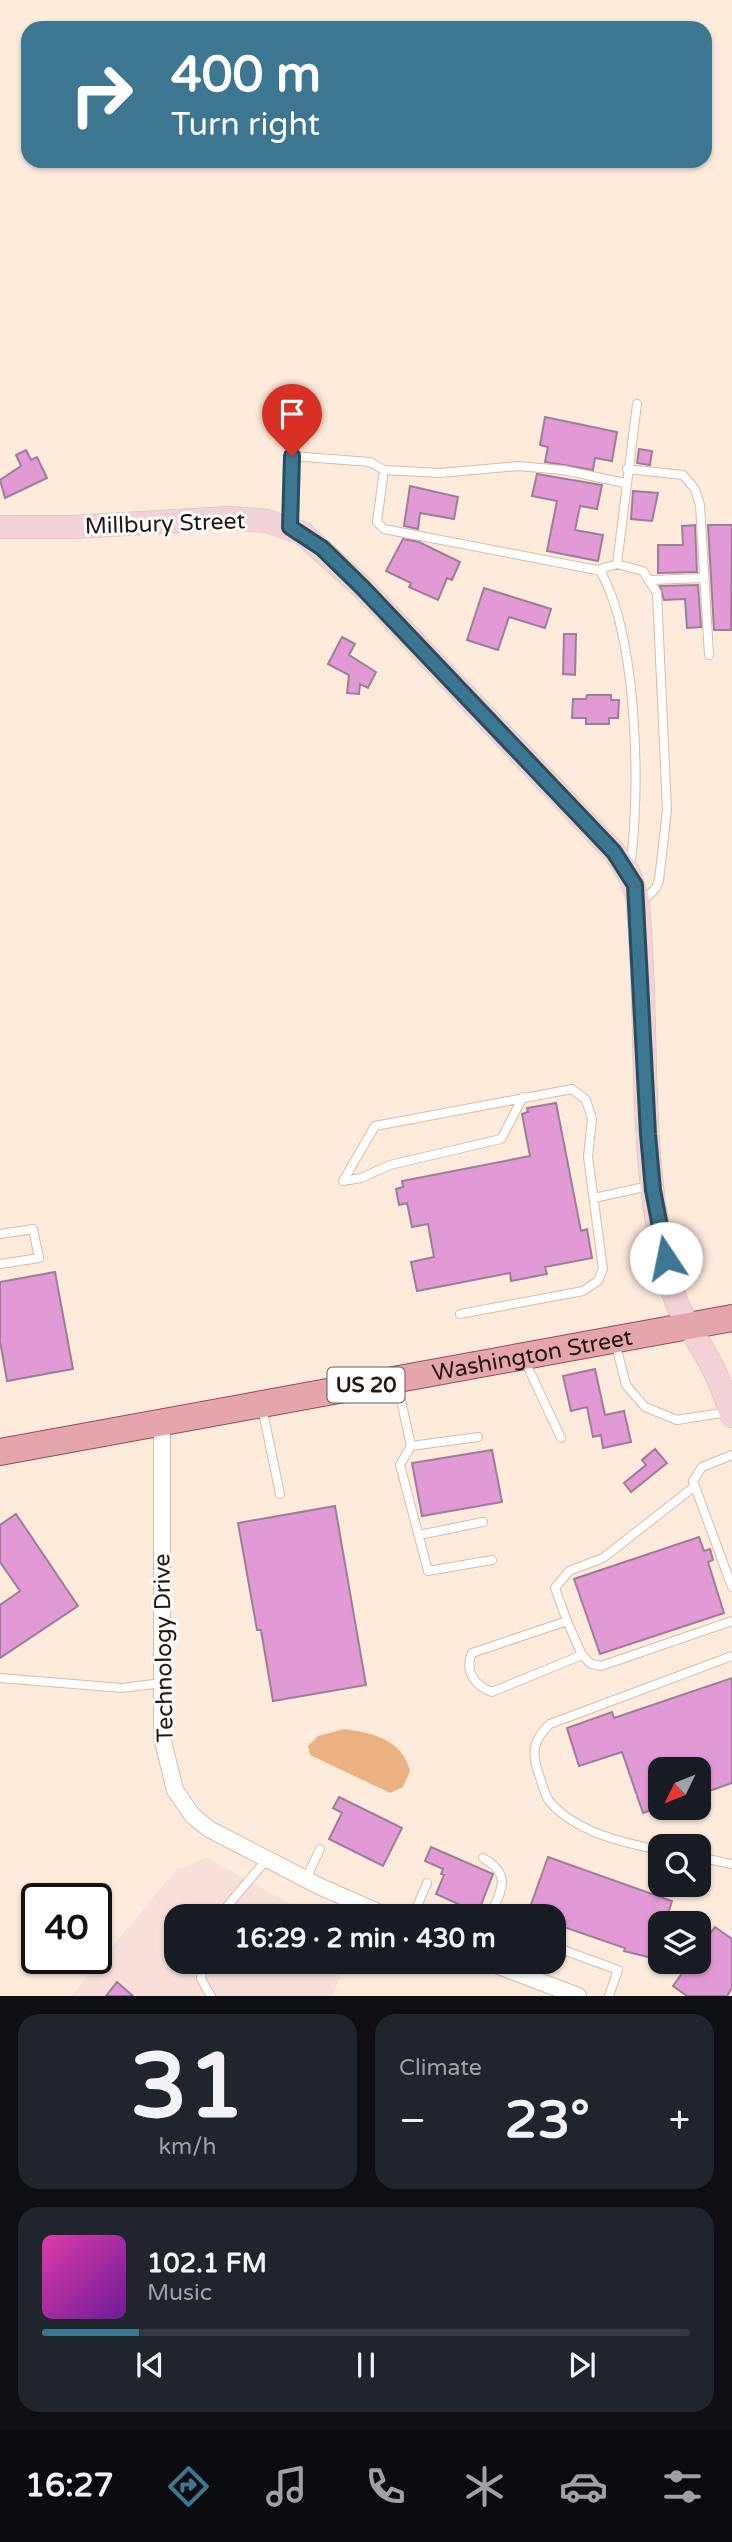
<!DOCTYPE html>
<meta charset="utf-8">
<style>
:root{--surface:#171b24;--page:#20242c;--text:#f1f3f6;--muted:#9ea1a6;--line:#363941;--accent:#3d7690}
body{margin:0;font-family:"Varela Round",sans-serif;background:var(--page);color:var(--text);height:100vh;display:flex;flex-direction:column;font-size:26px;white-space:nowrap}
*{box-sizing:border-box;margin:0}
p{font-size:23px;color:var(--muted)}
.icon{flex:none;width:38px;height:38px;fill:none;stroke:currentColor;stroke-width:2;stroke-linecap:round;stroke-linejoin:round}
.map{position:relative;height:1996px;overflow:hidden}
.details{display:flex;flex-direction:column;gap:18px;padding:18px;background:#0d0f14;flex:1}
.details>*{flex:none}
.hud{position:absolute;left:21px;top:21px;width:691px;height:147px;border-radius:21px;box-shadow:0 2px 5px #0004;background:#3d7690;color:#fff;overflow:hidden}
.needle{width:46px;rotate:227deg}
.tools{position:absolute;left:648px;top:1757px;display:grid;gap:14px}
.tools a{display:grid;place-items:center;width:63px;height:63px;border-radius:14px;background:var(--surface);box-shadow:0 2px 5px #0004;font-size:35px}
.speed{position:absolute;left:21px;top:1883px;display:flex;gap:14px;font-size:35px;font-weight:700;text-align:center}
.speed>*{display:grid;place-content:center;width:91px;height:91px;border-radius:50%;background:var(--surface);box-shadow:0 2px 5px #0004;line-height:1}
.speed .limit{border:4px solid #111;border-radius:10px;background:#fff;color:#111}
.pin{position:absolute;display:grid;place-items:center;width:60px;height:60px;color:#fff;margin:-72px -30px;border-radius:50% 50% 50% 0;rotate:-45deg;box-shadow:0 0 7px #0007}
.pin .icon{rotate:45deg}
.me{position:absolute;width:77px;margin:-38px;rotate:349deg;stroke-linejoin:round;filter:drop-shadow(0 0 5px #0008)}
.turn{display:flex;align-items:center;gap:24px;height:147px;padding:0 35px;font-size:32px}
.turn .icon{width:91px;height:91px;stroke-width:2.5}
.turn b{display:block;font-size:49px;line-height:60px}
.big{font-size:52px;font-weight:700;line-height:1.1}
.details .widget{flex:1;display:flex;flex-direction:column;justify-content:center;gap:10px;min-width:0;padding:0 24px;border-radius:21px;background:var(--page)}
.details .dial{align-items:center;gap:0}
.dial b{font-size:91px;line-height:1}
.song{display:flex;align-items:center;gap:21px}
.cover{width:84px;height:84px;border-radius:10px;background:linear-gradient(135deg,hsl(320 70% 55%),hsl(280 70% 35%))}
.played{height:7px;border-radius:4px;background:linear-gradient(90deg,var(--accent) 15%,var(--line) 15%)}
.keys{display:flex;justify-content:space-around;direction:ltr}
.heat{display:flex;justify-content:space-between;align-items:center;font-size:38px;direction:ltr}
.details .tiles{flex:1;display:grid;gap:18px;grid-template-columns:1fr 1fr}
.widget:last-child{grid-column:span 2}
.trip{position:absolute;left:164px;top:1904px;width:402px;height:70px;border-radius:21px;background:var(--surface);box-shadow:0 2px 5px #0004;font-weight:700;line-height:70px;text-align:center}
.dock{display:flex;height:112px;justify-content:space-around;align-items:center;background:#090b0e;color:var(--muted)}
.dock .icon{width:49px;height:49px}
.dock .active{color:var(--accent)}
.dock b{font-size:32px;color:var(--text)}
.map>svg:first-child{display:block}
.industrial{fill:#f9dfda}
.green{fill:#ebb180}
.building{fill:#e29ad6;stroke:#9c7e96;stroke-width:2}
.lines{fill:none;stroke-linecap:round;stroke-linejoin:round}
.lane-casing{stroke:#dabba2;stroke-width:10}
.street-casing{stroke:#dabba2;stroke-width:18}
.secondary-casing{stroke:#dabba2;stroke-width:24}
.primary-casing{stroke:#944c52;stroke-width:28}
.lane{stroke:#fff;stroke-width:8}
.street{stroke:#fff;stroke-width:16}
.secondary{stroke:#f2d2d6;stroke-width:23}
.primary{stroke:#e4a5ad;stroke-width:26}
.route-casing{stroke:#284d5e;stroke-width:18}
.route{stroke:#3d7690;stroke-width:12}
.labels{text-anchor:middle;stroke-width:6;stroke-linejoin:round;paint-order:stroke}
.shield{fill:#fff;stroke:#645d56;stroke-width:2}
.shield-label{font-size:21px;font-weight:bold;fill:#22170e}
.street-label{font-size:23px;fill:#22170e;stroke:#fff}
</style>
<div class="map">
<svg width="732" height="1996" viewBox="0 0 732 1996">
<rect width="100%" height="100%" fill="#ffebdc"/>
<!-- industrial -->
<path class="industrial" d="M206 1857 312 1916H177V1962H345L333 1996H71L176 1870Z"/>
<!-- green -->
<path class="green" d="M344 1729C372 1733 402 1739 410 1771L403 1787 390 1793 310 1755 308 1746 318 1736Z"/>
<!-- building -->
<path class="building" d="M545 417 617 432 612 461 595 458 593 470 545 462 548 447 540 445Z
M639 449 652 451 650 465 637 463Z
M26 450 31 460 37 457 47 478 5 498 0 480 21 466 16 455Z
M537 474 602 485 597 509 580 506 575 530 603 535 598 561 547 551 557 501 532 496Z
M410 486 458 497 454 519 420 513 418 529 404 526Z
M633 491 658 493 652 521 631 519Z
M695 525 697 572 658 573V545H683L682 526Z
M708 525H732L731 630H714Z
M403 539 419 542 460 562 452 580 447 578 438 600 409 587 411 583 386 571Z
M698 585 701 627 687 628 685 599 664 600 660 586Z
M484 588 551 609 545 628 509 617 498 650 467 640Z
M564 634H576L575 675 563 674Z
M342 637 355 644 349 655 376 672 368 688 360 684 359 694 347 693 349 675 328 664Z
M587 695H611V700H619L618 718H609V724H586V718H572L573 699H586Z
M556 1103 581 1231 587 1229 592 1258 545 1267 547 1274 511 1281 510 1273 417 1291 411 1262 434 1257 428 1224 412 1227 407 1203 399 1205 396 1189 403 1187 402 1181 530 1156 522 1114 528 1112 527 1108Z
M55 1272 73 1369 7 1381 0 1341V1282Z
M595 1369 605 1415 624 1411 631 1442 603 1448 601 1435 593 1437 587 1407 571 1411 563 1376Z
M655 1449 667 1463 631 1492 624 1483 646 1465 642 1460Z
M492 1450 502 1502 422 1516 412 1463Z
M335 1506 366 1685 273 1701 261 1630H257L238 1523Z
M16 1514 78 1606 0 1658V1605L20 1591 0 1562V1525Z
M699 1537 704 1551 710 1549 713 1560 708 1562 724 1613 600 1654 574 1579Z
M732 1678V1783L698 1795V1769H660V1807L643 1813 622 1752 579 1766 567 1728 612 1712 614 1718Z
M339 1797 402 1828 383 1866 329 1839 342 1813 333 1808Z
M431 1847 493 1874 478 1913 436 1894 444 1875 441 1874 443 1869 425 1861Z
M548 1857 672 1901 665 1923H660V1937L652 1958 624 1951 625 1948 555 1924V1916L528 1913Z
M715 1927 732 1939V1988L727 1996H687L673 1986 690 1962H698V1950Z
M117 1982 133 1996H106Z"/>
<g class="lines">
<defs>
<path id="lane" d="M637 404 617 564 643 571 657 593 667 810 659 880 656 888 641 903
M627 469 683 475 695 489 700 505 709 655
M384 470 377 522 384 529 597 570 617 564
M290 527 292 456 370 462 384 470 440 473 518 466 563 470 625 483
M599 569C638 634 641 792 630 868
M651 580 702 578
M594 1198 649 1186
M0 1234 33 1229 39 1258 0 1264
M460 1314 583 1291 598 1281 603 1269 588 1157 592 1119 586 1100 572 1089 375 1126 343 1181 361 1178 390 1165 501 1139 523 1097
M615 1342 626 1385 645 1407 677 1420 728 1412
M525 1361 561 1438
M397 1382 411 1446 400 1465 428 1571 492 1560
M262 1407 280 1494
M411 1446 478 1437
M732 1455 702 1467 693 1481 732 1587
M695 1486 603 1558 569 1571 555 1588 567 1621 472 1653C464 1671 475 1686 492 1692L582 1655 591 1664 601 1666 732 1621
M419 1535 483 1522
M567 1621 582 1655
M0 1678 122 1688 162 1683
M660 1850C623 1843 576 1832 550 1802 544 1795 542 1781 538 1772 531 1751 534 1739 550 1724L732 1656
M698 1857 732 1864
M483 1858C513 1875 501 1890 490 1916
M306 1879 320 1849
M219 1916 267 1859
M413 1916 427 1883
M558 1948 618 1970 609 1996
M203 1962 201 1979 211 1996"/>
<path id="street" d="M162 1422V1737L175 1790 192 1815 209 1829 321 1887 387 1916
M488 1962 578 1996"/>
<path id="secondary" d="M0 527H74L229 518 267 521 302 533 363 588 614 852 629 874 637 896C651 1027 634 1163 673 1292 680 1316 695 1335 707 1357 718 1376 725 1395 732 1416"/>
<g id="primary">
<path id="s1" d="M0 1452 732 1318"/>
</g>
</defs>
<!-- lane casing -->
<use href="#lane" class="lane-casing"/>
<!-- street casing -->
<use href="#street" class="street-casing"/>
<!-- secondary casing -->
<use href="#secondary" class="secondary-casing"/>
<!-- primary casing -->
<use href="#primary" class="primary-casing"/>
<!-- lane -->
<use href="#lane" class="lane"/>
<!-- street -->
<use href="#street" class="street"/>
<!-- secondary -->
<use href="#secondary" class="secondary"/>
<!-- primary -->
<use href="#primary" class="primary"/>
</g>
<g class="lines">
<defs>
<path id="route" d="M292 456 290 527 322 548 363 588 614 852 635 885 648 1134 653 1190 666 1258"/>
</defs>
<!-- route casing -->
<use href="#route" class="route-casing"/>
<!-- route -->
<use href="#route" class="route"/>
</g>
<g class="labels">
<!-- shield labels -->
<rect class="shield" x="327.5" y="1367.5" width="77" height="35" rx="5"/>
<g class="shield-label">
<text x="366" y="1392">US 20</text>
</g>
<!-- street labels -->
<g class="street-label">
<text transform="translate(165 523) rotate(-2)" y="8">Millbury Street</text>
<text dy="8" stroke="none"><textPath href="#s1" startOffset="541">Washington Street</textPath></text>
<text transform="translate(163 1648) rotate(-91)" y="8">Technology Drive</text>
</g>
</g>
</svg>
<div class="tools">
<a><svg class="needle" viewBox="-14 -14 28 28"><path d="M0-13l5 13h-10z" fill="#e53935"/><path d="M0 13l5-13h-10z" fill="#9ea1a6"/></svg></a>
<a><svg class="icon" aria-label="search" viewBox="0 0 24 24"><circle cx="10" cy="10" r="6"/><path d="M15 15l6 6"/></svg></a>
<a><svg class="icon" aria-label="layers" viewBox="0 0 24 24"><path d="M12 4l9 5-9 5-9-5zM3 14l9 5 9-5"/></svg></a>
</div>
<div class="speed"><div class="limit">40</div></div>
<div class="pin" style="left:292px;top:456px;background:#d93025"><svg class="icon" aria-label="arrive" viewBox="0 0 24 24"><path d="M6 21V4h12l-3 4 3 4H6"/></svg></div>
<svg class="me" style="left:666px;top:1258px" viewBox="-20 -20 40 40"><circle r="19" fill="#fff"/><path d="M0-13L10 11 0 6-10 11z" fill="#3d7690"/></svg>
<div class="trip">16:29 · 2 min · 430 m</div>
<div class="hud">
<div class="turn"><svg class="icon" aria-label="right" viewBox="0 0 24 24"><path d="M7 20v-9h11M14 6l5 5-5 5"/></svg><div><b>400 m</b>Turn right</div></div>
</div>
</div>
<section class="details">
<div class="tiles">
<div class="widget dial"><b>31</b><p>km/h</p></div>
<div class="widget"><p>Climate</p>
<div class="heat"><a>−</a><b class="big">23°</b><a>+</a></div>
</div>
<div class="widget">
<div class="song"><i class="cover"></i><div><b>102.1 FM</b><p>Music</p></div></div>
<div class="played"></div>
<div class="keys"><svg class="icon" aria-label="previous" viewBox="0 0 24 24"><path d="M18 5L8 12l10 7zM5 5v14"/></svg><svg class="icon" aria-label="pause" viewBox="0 0 24 24"><path d="M8 5v14M16 5v14"/></svg><svg class="icon" aria-label="next" viewBox="0 0 24 24"><path d="M6 5l10 7-10 7zM19 5v14"/></svg></div>
</div>
</div>
</section>
<nav class="dock">
<b>16:27</b>
<svg class="icon active" aria-label="directions" viewBox="0 0 24 24"><path d="M12 3l9 9-9 9-9-9zM9 14v-3h6M13 9l2 2-2 2"/></svg>
<svg class="icon" aria-label="music" viewBox="0 0 24 24"><path d="M9 18V5l10-2v13"/><circle cx="6" cy="18" r="3"/><circle cx="16" cy="16" r="3"/></svg>
<svg class="icon" aria-label="phone" viewBox="0 0 24 24"><path d="M5 4h4l2 5-3 2q2 4 5 5l2-3 5 2v4C11 20 4 13 5 4z"/></svg>
<svg class="icon" aria-label="climate" viewBox="0 0 24 24"><path d="M12 3v18M4 7l16 10M4 17L20 7"/></svg>
<svg class="icon" aria-label="car" viewBox="0 0 24 24"><path d="M5 17H2v-5l4-1 3-4h7l3 4 3 1v5h-3M9 17h6M6 11h13"/><circle cx="7" cy="17" r="2"/><circle cx="17" cy="17" r="2"/></svg>
<svg class="icon" aria-label="filters" viewBox="0 0 24 24"><path d="M4 7h16M4 17h16"/><circle cx="9" cy="7" r="2"/><circle cx="15" cy="17" r="2"/></svg>
</nav>
